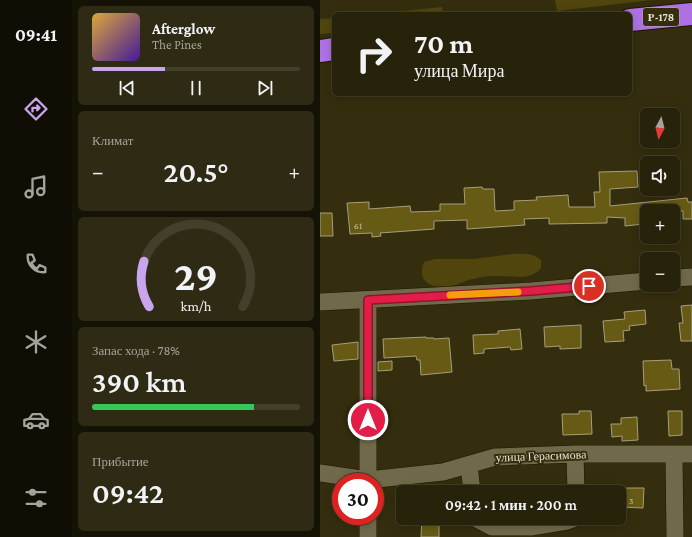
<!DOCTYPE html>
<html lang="ru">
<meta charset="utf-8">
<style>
:root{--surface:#27220a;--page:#2f2a13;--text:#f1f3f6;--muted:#a4a49c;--line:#433f2b;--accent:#c9a5ee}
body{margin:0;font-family:"Crimson Pro",serif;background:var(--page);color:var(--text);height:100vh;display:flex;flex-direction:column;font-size:15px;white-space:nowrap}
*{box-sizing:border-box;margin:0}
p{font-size:13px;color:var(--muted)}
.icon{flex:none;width:22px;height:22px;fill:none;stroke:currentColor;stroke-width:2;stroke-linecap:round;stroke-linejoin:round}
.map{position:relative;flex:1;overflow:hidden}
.details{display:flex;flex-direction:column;gap:6px;padding:6px;background:#151306;width:248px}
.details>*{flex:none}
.banner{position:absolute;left:12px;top:12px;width:300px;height:84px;border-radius:6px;box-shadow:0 2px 10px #0003,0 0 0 1px var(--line);background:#27220a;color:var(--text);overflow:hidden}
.needle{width:26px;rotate:187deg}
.buttons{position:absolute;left:320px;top:108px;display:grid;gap:8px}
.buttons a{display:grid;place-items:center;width:40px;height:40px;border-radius:6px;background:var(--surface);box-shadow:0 2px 10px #0003,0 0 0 1px var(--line);font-size:20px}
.speed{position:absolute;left:12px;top:473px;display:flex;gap:8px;font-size:20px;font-weight:700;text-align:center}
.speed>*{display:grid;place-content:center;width:52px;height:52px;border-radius:50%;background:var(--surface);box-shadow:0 2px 10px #0003,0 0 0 1px var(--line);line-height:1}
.speed .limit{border:6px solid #d22;background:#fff;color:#111}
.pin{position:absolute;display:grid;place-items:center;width:34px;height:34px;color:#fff;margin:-17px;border:2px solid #fff;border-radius:50%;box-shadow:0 1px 4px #0007}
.me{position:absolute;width:44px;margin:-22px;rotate:0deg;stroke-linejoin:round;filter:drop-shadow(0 0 3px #0008)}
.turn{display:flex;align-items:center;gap:14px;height:84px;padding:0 16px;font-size:18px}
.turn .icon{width:52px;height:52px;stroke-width:2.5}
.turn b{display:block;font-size:28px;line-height:34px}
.big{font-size:30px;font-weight:600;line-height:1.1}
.details .card{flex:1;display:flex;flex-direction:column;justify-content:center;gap:6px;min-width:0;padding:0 14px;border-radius:6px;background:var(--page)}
.details .dial{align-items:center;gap:0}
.dial svg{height:104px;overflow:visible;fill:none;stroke:var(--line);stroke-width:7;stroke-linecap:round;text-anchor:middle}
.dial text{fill:var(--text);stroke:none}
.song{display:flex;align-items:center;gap:12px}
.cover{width:48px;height:48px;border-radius:6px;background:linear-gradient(135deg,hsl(40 70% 55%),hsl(260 70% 35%))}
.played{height:4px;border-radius:2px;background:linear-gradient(90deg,var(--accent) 35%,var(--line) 35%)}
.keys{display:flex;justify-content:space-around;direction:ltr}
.heat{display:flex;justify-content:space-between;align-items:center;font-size:22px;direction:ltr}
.charge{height:6px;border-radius:3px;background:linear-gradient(90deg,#34c759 78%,var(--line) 0)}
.trip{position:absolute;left:76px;top:485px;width:230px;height:40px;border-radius:6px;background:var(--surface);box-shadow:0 2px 10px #0003,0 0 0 1px var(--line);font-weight:600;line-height:40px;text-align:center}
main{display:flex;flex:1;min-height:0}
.tab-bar{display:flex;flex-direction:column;width:72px;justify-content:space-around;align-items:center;background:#100e04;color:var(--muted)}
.tab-bar .icon{width:28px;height:28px}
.tab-bar .active{color:var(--accent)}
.tab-bar b{font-size:18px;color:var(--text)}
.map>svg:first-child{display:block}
.green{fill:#50450d}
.building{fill:#675a14;stroke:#a69f7c}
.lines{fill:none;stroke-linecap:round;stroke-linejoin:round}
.minor-casing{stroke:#1c1600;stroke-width:18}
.highway-casing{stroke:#1c1600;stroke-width:24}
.minor{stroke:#716a4a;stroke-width:17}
.highway{stroke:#ad71e4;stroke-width:22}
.route-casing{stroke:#92132f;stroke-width:10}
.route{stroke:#e11d48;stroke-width:7}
.slow{stroke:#f59e0b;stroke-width:7}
.labels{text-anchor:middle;stroke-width:4;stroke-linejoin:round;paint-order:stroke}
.number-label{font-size:10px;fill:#c8c2a2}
.shield{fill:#342e0e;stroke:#b2ad97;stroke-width:1}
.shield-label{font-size:11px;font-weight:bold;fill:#e8e4d2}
.street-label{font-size:12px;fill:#e8e4d2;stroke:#342e0e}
</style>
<main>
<nav class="tab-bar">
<b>09:41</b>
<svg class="icon active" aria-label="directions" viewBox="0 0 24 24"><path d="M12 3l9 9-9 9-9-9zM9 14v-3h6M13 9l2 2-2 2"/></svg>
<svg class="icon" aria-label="music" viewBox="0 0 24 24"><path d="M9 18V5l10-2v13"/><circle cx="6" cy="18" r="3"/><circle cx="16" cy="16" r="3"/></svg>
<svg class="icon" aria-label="phone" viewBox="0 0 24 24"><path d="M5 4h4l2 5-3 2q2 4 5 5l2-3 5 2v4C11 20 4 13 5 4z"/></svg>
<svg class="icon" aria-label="climate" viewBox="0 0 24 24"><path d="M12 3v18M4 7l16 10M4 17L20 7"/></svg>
<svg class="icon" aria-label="car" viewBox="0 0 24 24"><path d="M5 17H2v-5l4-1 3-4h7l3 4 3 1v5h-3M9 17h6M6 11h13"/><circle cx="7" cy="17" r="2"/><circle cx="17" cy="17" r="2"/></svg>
<svg class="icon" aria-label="filters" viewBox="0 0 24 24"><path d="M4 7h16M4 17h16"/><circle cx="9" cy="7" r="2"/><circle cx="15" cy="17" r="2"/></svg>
</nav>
<section class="details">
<div class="card">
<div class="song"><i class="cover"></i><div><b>Afterglow</b><p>The Pines</p></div></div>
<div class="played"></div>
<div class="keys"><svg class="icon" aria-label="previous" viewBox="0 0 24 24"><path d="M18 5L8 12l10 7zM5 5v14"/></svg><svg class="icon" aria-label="pause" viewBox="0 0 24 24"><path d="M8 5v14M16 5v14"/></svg><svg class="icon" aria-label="next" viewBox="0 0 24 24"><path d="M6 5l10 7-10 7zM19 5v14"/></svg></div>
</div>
<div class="card"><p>Климат</p>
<div class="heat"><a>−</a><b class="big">20.5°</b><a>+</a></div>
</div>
<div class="card dial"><svg viewBox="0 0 100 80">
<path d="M14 69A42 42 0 1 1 86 69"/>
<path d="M14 69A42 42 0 0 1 10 34" stroke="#c9a5ee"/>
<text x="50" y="56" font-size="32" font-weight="700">29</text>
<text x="50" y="72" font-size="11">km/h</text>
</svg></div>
<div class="card"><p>Запас хода · 78%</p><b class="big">390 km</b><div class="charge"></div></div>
<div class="card"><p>Прибытие</p><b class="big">09:42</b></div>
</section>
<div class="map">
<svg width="372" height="537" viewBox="0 0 372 537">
<rect width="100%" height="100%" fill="#342e0e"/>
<!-- green -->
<path class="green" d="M235 0H332L237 11Z
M122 7 123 14H53Z
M14 18V33L0 34V19Z
M192 254C203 254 212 252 221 260V268C210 282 191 275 175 276 168 276 160 277 153 279 145 280 138 285 130 286 112 289 96 282 104 262L115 259H154Z"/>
<!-- building -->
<path class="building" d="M317 171 318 187 290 189V206L367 198 368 202H372V219H363V211H322L324 224 305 226V218L287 217V223L229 224V218L204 219 205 225 147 229V220L114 221V229L60 233 61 236 52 237V233L30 234 27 203 49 202V209L90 206 91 212 120 211V204H145L144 188 162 187 163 189H174L175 211 194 210V201L217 200 216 197 248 195 249 207H275L274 192H280L279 172Z
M0 213H12L13 236H0Z
M372 305V341H361L359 323H363L361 306Z
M325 310 326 324 309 326 310 330 303 331 304 341 285 342 283 321 305 319 304 312Z
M261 325V348L240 349V346L225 347 224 327Z
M200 329 202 349 191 350 190 347 164 349V353L154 354 153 335 178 334V331Z
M106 337V338H114V339L129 338 132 372 101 375 100 360H97L96 356 64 358 63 339Z
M38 342V359L14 361 12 345Z
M351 360 352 369H359L360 389 326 391V385L324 386 323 361Z
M72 361V370L58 371V362Z
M259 411H271L272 434 243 435 242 414H259Z
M348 411H362V435L349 436Z
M317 417 318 440 302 441V436L292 437 291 424H301V418Z
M299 488H324L323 508 299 507Z
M102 518H119V537H101Z"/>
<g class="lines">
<defs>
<path id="minor" d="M353 278 372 277
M0 302 211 291 327 281
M255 454 256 492
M354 455 355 537
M149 465 152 492
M0 473 48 480 123 472 175 457 255 454H372
M48 482V300
M48 516V537
M155 518 172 527H211L247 521 255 518"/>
<path id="highway" d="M310 20 372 14
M0 51 14 49"/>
</defs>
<!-- minor casing -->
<use href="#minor" class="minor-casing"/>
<!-- highway casing -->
<use href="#highway" class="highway-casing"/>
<!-- minor -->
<use href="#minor" class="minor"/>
<!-- highway -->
<use href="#highway" class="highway"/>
</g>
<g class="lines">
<defs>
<path id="route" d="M48 420V300L211 291 269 286"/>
</defs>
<!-- route casing -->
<use href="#route" class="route-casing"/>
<!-- route -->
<use href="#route" class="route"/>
<!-- slow -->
<path class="slow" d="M130 295 198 292"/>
</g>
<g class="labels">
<!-- number labels -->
<g class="number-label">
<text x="38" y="229">61</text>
<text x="311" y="504">3</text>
</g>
<!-- shield labels -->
<rect class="shield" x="323" y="8" width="36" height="18" rx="3"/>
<g class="shield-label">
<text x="341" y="21">Р-178</text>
</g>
<!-- street labels -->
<g class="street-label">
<text transform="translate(221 456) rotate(-2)" y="4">улица Герасимова</text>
</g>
</g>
</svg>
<div class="buttons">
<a><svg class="needle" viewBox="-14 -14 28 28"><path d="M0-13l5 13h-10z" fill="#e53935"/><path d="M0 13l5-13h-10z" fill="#a4a49c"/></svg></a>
<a><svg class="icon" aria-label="sound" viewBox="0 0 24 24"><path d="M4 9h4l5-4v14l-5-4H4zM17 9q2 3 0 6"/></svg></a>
<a>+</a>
<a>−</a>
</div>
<div class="speed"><div class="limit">30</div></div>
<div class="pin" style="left:269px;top:286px;background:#d93025"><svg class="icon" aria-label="arrive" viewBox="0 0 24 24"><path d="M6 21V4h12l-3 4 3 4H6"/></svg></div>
<svg class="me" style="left:48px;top:420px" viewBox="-20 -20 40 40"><circle r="17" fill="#e11d48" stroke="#fff" stroke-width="3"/><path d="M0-11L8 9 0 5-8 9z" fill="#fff"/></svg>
<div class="trip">09:42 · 1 мин · 200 m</div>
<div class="banner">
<div class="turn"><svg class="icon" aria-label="right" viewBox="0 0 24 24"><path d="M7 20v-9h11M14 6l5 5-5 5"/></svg><div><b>70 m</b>улица Мира</div></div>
</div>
</div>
</main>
